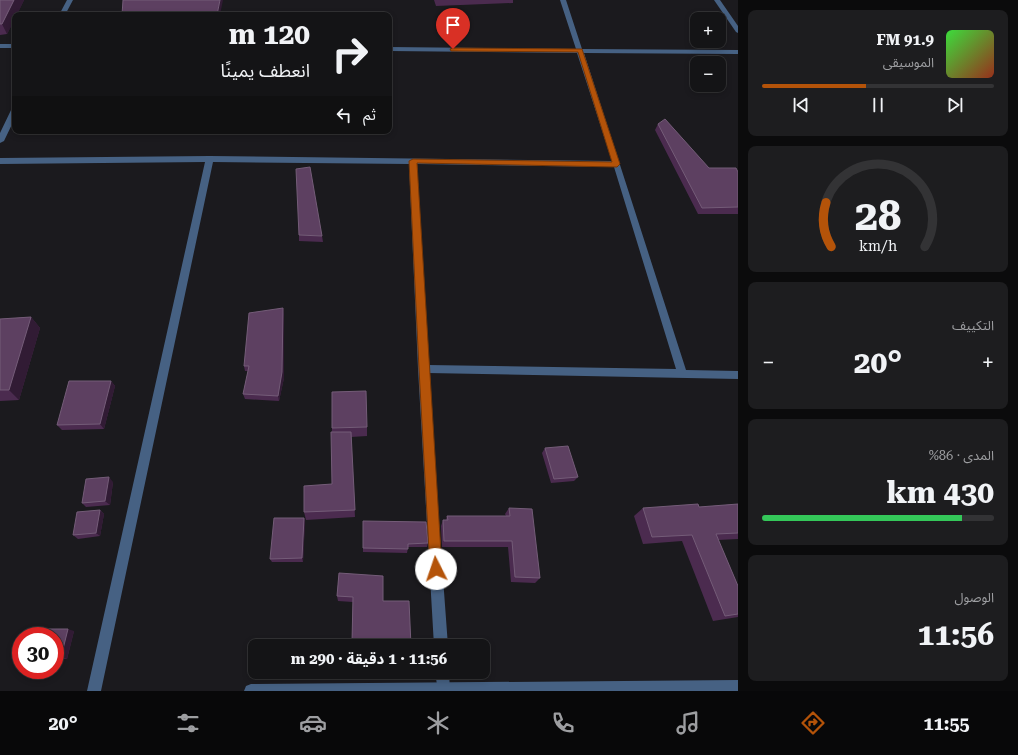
<!DOCTYPE html>
<html lang="ar">
<meta charset="utf-8">
<style>
:root{--surface:#141416;--page:#1d1d1f;--text:#f1f3f6;--muted:#9d9ea1;--line:#333335;--accent:#b45309}
body{margin:0;font-family:"Roboto Serif","Noto Sans Arabic",serif;background:var(--page);color:var(--text);direction:rtl;height:100vh;display:flex;flex-direction:column;font-size:15px;white-space:nowrap}
*{box-sizing:border-box;margin:0}
p{font-size:13px;color:var(--muted)}
.icon{flex:none;width:22px;height:22px;fill:none;stroke:currentColor;stroke-width:2;stroke-linecap:round;stroke-linejoin:round}
.map{position:relative;flex:1;overflow:hidden;direction:ltr}
.panel{display:flex;flex-direction:column;gap:10px;padding:10px;background:#0b0b0c;width:280px}
.panel>*{flex:none}
.banner{position:absolute;left:12px;top:12px;width:380px;height:122px;border-radius:8px;box-shadow:0 2px 6px #0003,0 0 0 1px var(--line);direction:rtl;background:#141416;color:var(--text);overflow:hidden}
.tools{position:absolute;left:690px;top:12px;display:grid;gap:8px}
.tools a{display:grid;place-items:center;width:36px;height:36px;border-radius:8px;background:var(--surface);box-shadow:0 2px 6px #0003,0 0 0 1px var(--line);font-size:20px}
.speed{position:absolute;left:12px;top:627px;display:flex;gap:8px;font-size:20px;font-weight:700;text-align:center}
.speed>*{display:grid;place-content:center;width:52px;height:52px;border-radius:50%;background:var(--surface);box-shadow:0 2px 6px #0003,0 0 0 1px var(--line);line-height:1}
.speed .limit{border:6px solid #d22;background:#fff;color:#111}
.pin{position:absolute;display:grid;place-items:center;width:34px;height:34px;color:#fff;margin:-41px -17px;border-radius:50% 50% 50% 0;rotate:-45deg;box-shadow:0 0 4px #0007}
.pin .icon{rotate:45deg}
.me{position:absolute;width:44px;margin:-22px;rotate:356deg;stroke-linejoin:round;filter:drop-shadow(0 0 3px #0008)}
.turn{display:flex;align-items:center;gap:14px;height:84px;padding:0 16px;font-size:18px}
.turn .icon{width:52px;height:52px;stroke-width:2.5}
.turn b{display:block;font-size:28px;line-height:34px}
.then{display:flex;align-items:center;height:38px;padding:0 16px;background:#0003;gap:8px;font-size:15px}
.big{font-size:30px;font-weight:700;line-height:1.1}
.panel .widget{flex:1;display:flex;flex-direction:column;justify-content:center;gap:6px;min-width:0;padding:0 14px;border-radius:8px;background:var(--page)}
.panel .dial{align-items:center;gap:0}
.dial svg{height:104px;overflow:visible;fill:none;stroke:var(--line);stroke-width:7;stroke-linecap:round;text-anchor:middle}
.dial text{fill:var(--text);stroke:none}
.song{display:flex;align-items:center;gap:12px}
.cover{width:48px;height:48px;border-radius:6px;background:linear-gradient(135deg,hsl(120 70% 55%),hsl(10 70% 35%))}
.played{height:4px;border-radius:2px;background:linear-gradient(90deg,var(--accent) 45%,var(--line) 45%)}
.keys{display:flex;justify-content:space-around;direction:ltr}
.heat{display:flex;justify-content:space-between;align-items:center;font-size:22px;direction:ltr}
.charge{height:6px;border-radius:3px;background:linear-gradient(90deg,#34c759 86%,var(--line) 0)}
.trip{position:absolute;left:248px;top:639px;width:242px;height:40px;border-radius:8px;background:var(--surface);box-shadow:0 2px 6px #0003,0 0 0 1px var(--line);font-weight:700;line-height:40px;text-align:center;direction:rtl}
.dock{display:flex;height:64px;justify-content:space-around;align-items:center;background:#080809;color:var(--muted)}
.dock .icon{width:28px;height:28px}
.dock .active{color:var(--accent)}
.dock b{font-size:18px;color:var(--text)}
main{display:flex;flex:1;min-height:0}
.map>svg:first-child{display:block}
.lines{fill:none;stroke-linecap:round;stroke-linejoin:round}
.minor{fill:#466183;fill-rule:evenodd}
.tertiary{fill:#466183;fill-rule:evenodd}
.wall{fill:#4b2b4f}
.shaded-wall{fill:#311b34}
.building{fill:#5d4061;stroke:#745c78}
.route{fill:#b45309;stroke:#753606}
</style>
<main>
<section class="panel">
<div class="widget">
<div class="song"><i class="cover"></i><div><b>91.9 FM</b><p>الموسيقى</p></div></div>
<div class="played"></div>
<div class="keys"><svg class="icon" aria-label="previous" viewBox="0 0 24 24"><path d="M18 5L8 12l10 7zM5 5v14"/></svg><svg class="icon" aria-label="pause" viewBox="0 0 24 24"><path d="M8 5v14M16 5v14"/></svg><svg class="icon" aria-label="next" viewBox="0 0 24 24"><path d="M6 5l10 7-10 7zM19 5v14"/></svg></div>
</div>
<div class="widget dial"><svg viewBox="0 0 100 80">
<path d="M14 69A42 42 0 1 1 86 69"/>
<path d="M14 69A42 42 0 0 1 10 35" stroke="#b45309"/>
<text x="50" y="56" font-size="32" font-weight="700">28</text>
<text x="50" y="72" font-size="11">km/h</text>
</svg></div>
<div class="widget"><p>التكييف</p>
<div class="heat"><a>−</a><b class="big">20°</b><a>+</a></div>
</div>
<div class="widget"><p>المدى · 86%</p><b class="big">430 km</b><div class="charge"></div></div>
<div class="widget"><p>الوصول</p><b class="big">11:56</b></div>
</section>
<div class="map">
<svg width="738" height="691" viewBox="0 0 738 691">
<rect width="100%" height="100%" fill="#1b1a1e"/>
<g class="lines">
<!-- minor -->
<path class="minor" d="M67 0H73L65 15H59Z
M560 0H566L582 49 738 50V54L584 53 686 370 738 371V379L428 373 448 646H434L418 369 409 164 213 162 101 691H87L205 162 0 164V158L210 156 612 161 577 53 389 51V47L576 49ZM417 164 614 167 676 369 428 365Z
M714 0H720L738 26V33L736 32Z
M0 44H15V48H0Z
M12 108H15V118L4 141 0 143V133Z
M435 672H449L450 691H438Z"/>
<!-- tertiary -->
<path class="tertiary" d="M738 680V691H244L246 686 251 684Z"/>
</g>
<!-- wall -->
<path class="wall" d="M0 0H24L7 34 0 35Z
M434 0H513V3L436 6Z
M658 124 709 168 738 172V214H698L655 130Z
M299 235 322 236 323 242 299 241Z
M284 314V378L279 401 245 399 243 394 248 371H245L244 366Z
M31 317 40 328 19 400 0 401V319Z
M111 381 115 386 104 429 62 430 57 425Z
M367 427V436L351 437 355 517 306 520 304 512 332 484V428Z
M545 448 578 477 574 481 551 483 542 453Z
M113 482 110 505 86 507 82 503Z
M738 504V539L718 540 738 586V617L713 621 682 541 643 544 634 516 643 508 699 507Z
M509 508 540 578 535 583 511 582 508 547H442L441 526 443 520H446L447 516H506L505 514Z
M100 510 104 514 100 536 78 539 73 535Z
M304 518 305 521 303 562H272L270 559Z
M363 521 428 543 427 547H408L407 553 363 552Z
M339 573 383 601 352 642 353 602 338 601 337 596Z
M74 631 67 659H55V636Z
M412 672V675L411 677H352V675L305 676 303 673Z"/>
<!-- shaded-wall -->
<path class="shaded-wall" d="M14 0H24L17 15H15V19L7 34 2 24Z
M220 0H223L220 15H217Z
M283 308 284 314V378L279 401 278 396Z
M31 317 40 328 19 400 9 390Z
M111 381 115 386 104 429 100 424Z
M109 477 113 482 110 505 105 501Z
M100 510 104 514 100 536 96 533Z
M304 518 305 521 303 562 302 558Z
M68 629 74 631 67 659 61 657Z"/>
<!-- building -->
<path class="building" d="M0 0H14L2 24H0Z
M123 0H220L217 15H122Z
M665 119 709 168H736L738 172V207L702 208 658 124Z
M310 167 322 236 299 235 296 169Z
M283 308 282 372 278 396 243 394 249 366H244L249 313Z
M31 317 9 390H0V319Z
M69 381H111L100 424 57 425Z
M366 391 367 427 332 428V392Z
M331 432H351L355 510 304 512V486L332 484Z
M568 446 578 477 554 479 545 448Z
M109 477 105 501 82 503 86 479Z
M698 504 699 507 738 504V533L716 534 738 586V614L725 616 692 535 652 537 643 508Z
M509 508 532 509 540 578 515 577 512 541H444L443 520H448L447 516H510Z
M100 510 96 533 73 535 77 512Z
M274 518H304L302 558 270 559Z
M363 521 426 522 428 543 408 544V549L363 548Z
M339 573 383 576V601H409L411 646H305V641L352 642 353 597 337 596Z
M42 629H68L61 657H55V636H40Z
M303 672H412V675L352 674V673H303Z"/>
<!-- route -->
<path class="route" d="M453 48 582 49 620 164 617 167 417 163 442 569 440 573 436 575 432 573 430 569 419 369 409 161 413 159 612 162 578 52 451 51 450 49Z"/>
</svg>
<div class="tools">
<a>+</a>
<a>−</a>
</div>
<div class="speed"><div class="limit">30</div></div>
<div class="pin" style="left:453px;top:49px;background:#d93025"><svg class="icon" aria-label="arrive" viewBox="0 0 24 24"><path d="M6 21V4h12l-3 4 3 4H6"/></svg></div>
<svg class="me" style="left:436px;top:569px" viewBox="-20 -20 40 40"><circle r="19" fill="#fff"/><path d="M0-13L10 11 0 6-10 11z" fill="#b45309"/></svg>
<div class="trip">11:56 · 1 دقيقة · 290 m</div>
<div class="banner">
<div class="turn"><svg class="icon" aria-label="right" viewBox="0 0 24 24"><path d="M7 20v-9h11M14 6l5 5-5 5"/></svg><div><b>120 m</b>انعطف يمينًا</div></div>
<div class="then">ثم<svg class="icon" aria-label="left" viewBox="0 0 24 24"><path d="M17 20v-9H6M10 6l-5 5 5 5"/></svg></div>
</div>
</div>
</main>
<nav class="dock">
<b>11:55</b>
<svg class="icon active" aria-label="directions" viewBox="0 0 24 24"><path d="M12 3l9 9-9 9-9-9zM9 14v-3h6M13 9l2 2-2 2"/></svg>
<svg class="icon" aria-label="music" viewBox="0 0 24 24"><path d="M9 18V5l10-2v13"/><circle cx="6" cy="18" r="3"/><circle cx="16" cy="16" r="3"/></svg>
<svg class="icon" aria-label="phone" viewBox="0 0 24 24"><path d="M5 4h4l2 5-3 2q2 4 5 5l2-3 5 2v4C11 20 4 13 5 4z"/></svg>
<svg class="icon" aria-label="climate" viewBox="0 0 24 24"><path d="M12 3v18M4 7l16 10M4 17L20 7"/></svg>
<svg class="icon" aria-label="car" viewBox="0 0 24 24"><path d="M5 17H2v-5l4-1 3-4h7l3 4 3 1v5h-3M9 17h6M6 11h13"/><circle cx="7" cy="17" r="2"/><circle cx="17" cy="17" r="2"/></svg>
<svg class="icon" aria-label="filters" viewBox="0 0 24 24"><path d="M4 7h16M4 17h16"/><circle cx="9" cy="7" r="2"/><circle cx="15" cy="17" r="2"/></svg>
<b>20°</b>
</nav>
